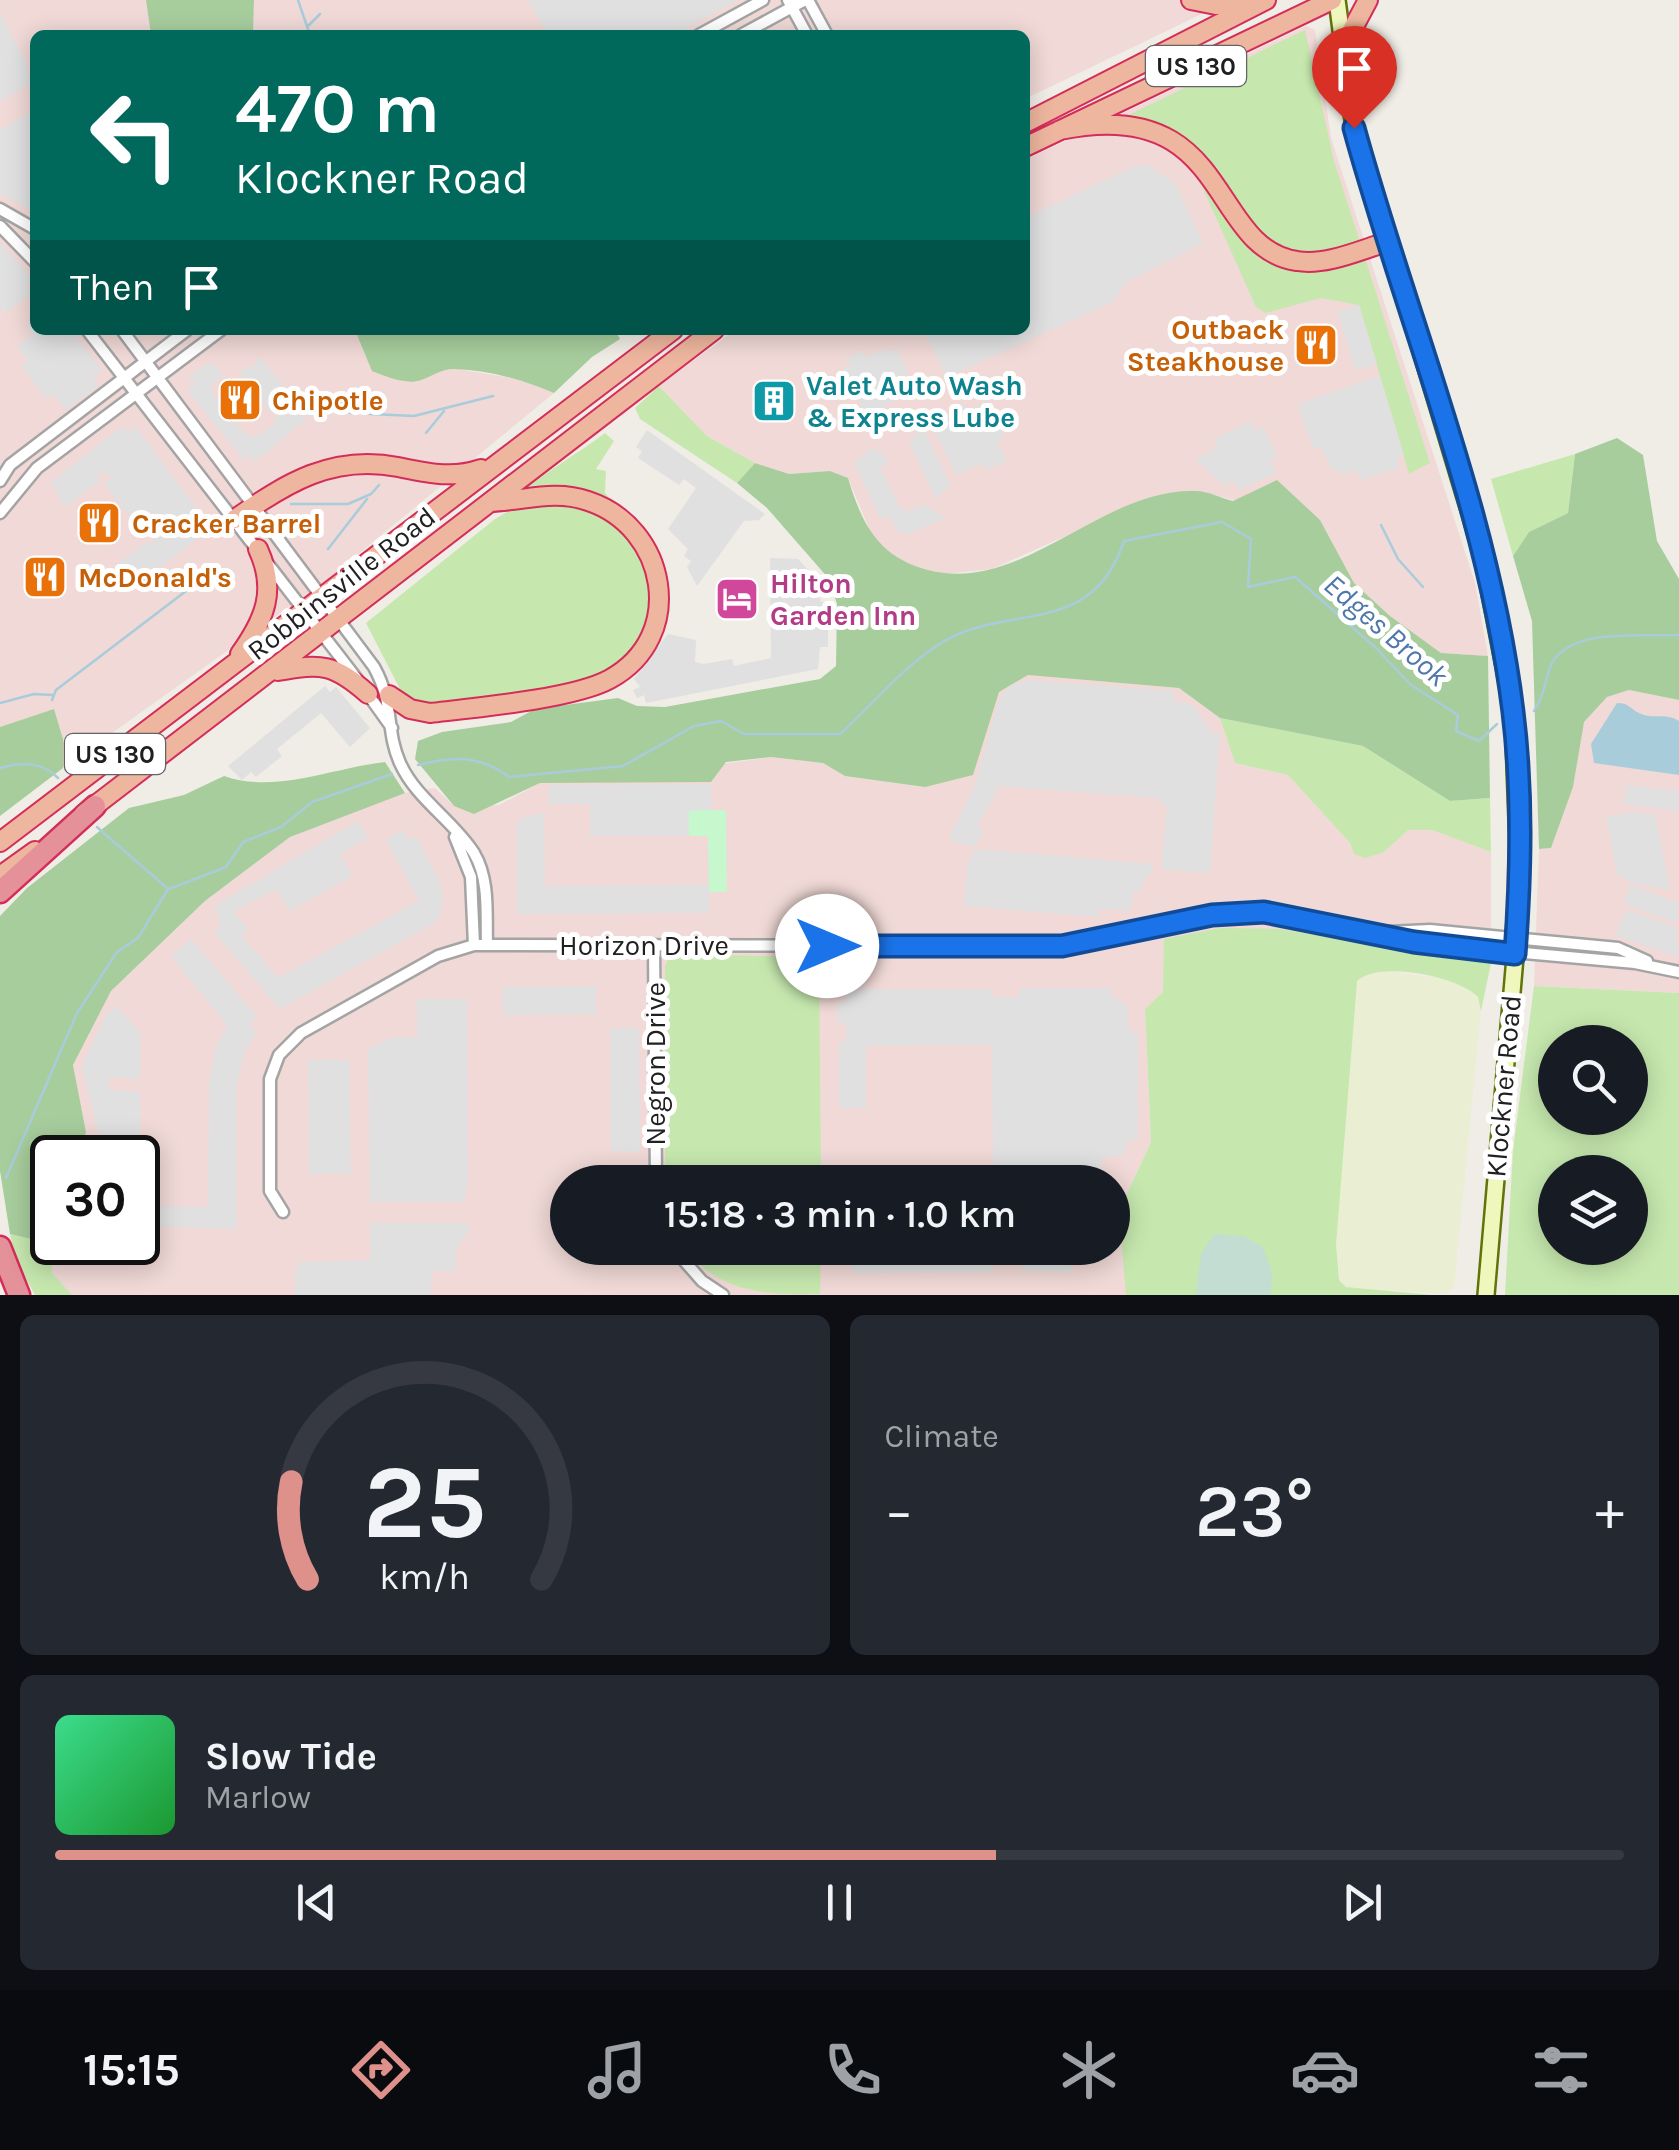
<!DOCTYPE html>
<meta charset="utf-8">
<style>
:root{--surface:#171b24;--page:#242831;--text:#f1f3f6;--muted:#9ea1a6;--line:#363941;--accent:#de908b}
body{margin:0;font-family:Karla,sans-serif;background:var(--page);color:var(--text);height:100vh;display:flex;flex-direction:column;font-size:38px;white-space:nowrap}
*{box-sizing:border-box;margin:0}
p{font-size:32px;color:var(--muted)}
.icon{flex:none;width:55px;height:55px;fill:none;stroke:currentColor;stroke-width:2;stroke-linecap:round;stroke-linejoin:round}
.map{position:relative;height:1295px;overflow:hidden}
.drawer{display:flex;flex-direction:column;gap:20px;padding:20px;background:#0d0f14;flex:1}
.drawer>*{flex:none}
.banner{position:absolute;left:30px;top:30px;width:1000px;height:305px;border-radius:15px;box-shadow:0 5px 25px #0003;background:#00695c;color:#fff;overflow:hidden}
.fabs{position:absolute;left:1538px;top:1025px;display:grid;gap:20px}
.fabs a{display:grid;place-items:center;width:110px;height:110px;border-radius:50%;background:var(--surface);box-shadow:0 5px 25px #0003;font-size:50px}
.speed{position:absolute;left:30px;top:1135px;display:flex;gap:20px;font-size:50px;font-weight:700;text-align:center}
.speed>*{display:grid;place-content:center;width:130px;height:130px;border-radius:50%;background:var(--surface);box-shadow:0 5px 25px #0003;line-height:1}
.speed .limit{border:5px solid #111;border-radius:15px;background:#fff;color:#111}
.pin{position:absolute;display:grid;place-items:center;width:85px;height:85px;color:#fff;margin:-102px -42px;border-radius:50% 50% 50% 0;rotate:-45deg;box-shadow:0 0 10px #0007}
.pin .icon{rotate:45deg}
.me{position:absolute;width:110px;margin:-55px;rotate:90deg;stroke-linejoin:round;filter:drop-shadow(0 0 8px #0008)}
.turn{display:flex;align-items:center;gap:35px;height:210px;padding:0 40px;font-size:45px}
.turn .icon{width:130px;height:130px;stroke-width:2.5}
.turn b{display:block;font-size:70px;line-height:85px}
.then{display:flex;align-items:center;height:95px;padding:0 40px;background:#0003;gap:20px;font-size:38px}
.big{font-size:75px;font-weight:600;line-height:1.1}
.drawer .widget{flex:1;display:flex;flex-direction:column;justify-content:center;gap:15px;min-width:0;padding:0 35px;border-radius:15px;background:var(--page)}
.drawer .dial{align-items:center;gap:0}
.dial svg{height:260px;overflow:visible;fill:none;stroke:var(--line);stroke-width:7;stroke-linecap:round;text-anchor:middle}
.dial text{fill:var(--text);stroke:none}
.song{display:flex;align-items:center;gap:30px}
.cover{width:120px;height:120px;border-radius:15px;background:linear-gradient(135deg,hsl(150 70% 55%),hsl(130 70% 35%))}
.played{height:10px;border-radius:5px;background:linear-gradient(90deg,var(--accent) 60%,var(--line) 60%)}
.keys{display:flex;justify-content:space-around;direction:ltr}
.heat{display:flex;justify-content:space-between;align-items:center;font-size:55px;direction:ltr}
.drawer .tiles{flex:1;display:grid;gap:20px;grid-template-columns:1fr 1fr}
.widget:last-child{grid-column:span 2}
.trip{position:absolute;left:550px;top:1165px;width:580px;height:100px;border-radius:50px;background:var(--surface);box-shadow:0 5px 25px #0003;font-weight:600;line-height:100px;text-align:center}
.tabs{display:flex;height:160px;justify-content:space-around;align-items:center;background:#090b0e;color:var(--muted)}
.tabs .icon{width:70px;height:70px}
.tabs .selected{color:var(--accent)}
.tabs b{font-size:45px;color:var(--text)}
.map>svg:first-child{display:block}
.commercial{fill:#f0d9d6;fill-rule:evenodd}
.farmland{fill:#eaeed2}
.grass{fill:#c6e8ae;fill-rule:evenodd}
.forest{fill:#a7cd9d}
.wetland{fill:#c4ddd3}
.park{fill:#c6f7cd}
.parking{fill:#e0e0e0}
.water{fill:#a9ccdb}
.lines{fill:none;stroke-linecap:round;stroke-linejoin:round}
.stream{stroke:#a9ccdb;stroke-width:2.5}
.minor-casing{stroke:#a4a4a4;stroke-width:15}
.secondary-casing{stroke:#607409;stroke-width:20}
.trunk-casing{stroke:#d42d5a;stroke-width:22}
.motorway-casing{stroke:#d42d5a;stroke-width:25}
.minor{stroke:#fff;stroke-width:10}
.secondary{stroke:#f0f7bd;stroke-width:15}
.trunk{stroke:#eeb69e;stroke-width:18}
.motorway{stroke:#e4919a;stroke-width:20}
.route-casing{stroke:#114b97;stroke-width:25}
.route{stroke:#1a73e8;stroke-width:18}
.labels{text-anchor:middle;stroke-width:10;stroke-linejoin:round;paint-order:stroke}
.shield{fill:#fff;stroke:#636363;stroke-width:2.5}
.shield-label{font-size:25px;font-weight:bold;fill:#202020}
.food-label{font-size:28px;font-weight:bold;fill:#c56008;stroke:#fff;text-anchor:start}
.culture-label{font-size:28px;font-weight:bold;fill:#0d838f;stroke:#fff;text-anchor:start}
.street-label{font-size:28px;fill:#202020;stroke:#fff}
.hotel-label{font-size:28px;font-weight:bold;fill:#b23c85;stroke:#fff;text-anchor:start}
.water-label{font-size:30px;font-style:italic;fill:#4f77ac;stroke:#fff}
</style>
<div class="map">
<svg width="1679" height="1295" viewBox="0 0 1679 1295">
<rect width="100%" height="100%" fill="#f0ede6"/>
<!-- commercial -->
<path class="commercial" d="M0 0H146L151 35H35V330H355L416 382 440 370 458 369 518 379 554 393 328 579 63 768V739L54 710 0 727Z
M254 0H1231L1025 99V35H253Z
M1306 26 1315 30 1331 138 1475 583 1488 656 1441 653 1390 616 1354 583 1320 520 1196 491 1153 497 992 569 944 574 904 564 875 543 848 478 830 471 789 474 755 463 707 436 659 386 735 330H1025V160Z
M1028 675 1179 688 1220 718 1235 763 1288 775 1350 843 1354 853 1384 852 1407 830H1432L1491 852V963L1280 929 1163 992 1145 1010 1151 1142 1119 1211 1128 1295H72L51 1273 52 1242H138V1158L79 1157 86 1132 73 1065 111 991 205 901 290 837 388 796 435 788 454 806 499 805 540 783 599 781 771 757 823 763 845 776 925 787 992 710 999 692ZM568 1182H1112V1248H568Z
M1629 690 1679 700V993L1534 986 1539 849 1551 848 1573 787 1583 722 1607 697Z"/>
<!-- farmland -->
<path class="farmland" d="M1375 970 1454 980 1479 997 1481 1011 1454 1287 1445 1294 1346 1287 1339 1280 1336 1245 1354 999 1357 981Z"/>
<!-- grass -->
<path class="grass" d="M1305 30 1334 161 1360 242C1344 246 1323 256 1307 255 1253 251 1238 188 1204 157 1180 136 1150 128 1120 119Z
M1200 182 1210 183C1263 258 1269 281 1366 261L1430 463 1409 474 1359 305 1321 298 1265 313 1256 307Z
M659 386 707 436 755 463 737 483 640 419 635 408Z
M605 433 614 441 596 469 606 471 605 493 620 510 529 491 528 487C553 467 579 453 605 433Z
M1575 454 1568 513 1529 532 1513 556 1491 479Z
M562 502C600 512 635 528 646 569 682 698 510 694 425 707L402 693 366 623 495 519 514 508Z
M1220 718 1363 746 1450 801 1490 798 1491 852 1432 830H1408L1384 852 1365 858 1354 854 1350 843 1288 775 1235 763Z
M1221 928 1280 929 1491 963 1481 1011 1478 997C1459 976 1378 960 1357 981L1336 1245 1339 1280 1346 1287 1432 1295H1126L1119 1211 1151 1142 1145 1009 1163 992 1164 939Z
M677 954 807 957 819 963 821 1182H665V966L670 956Z
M1534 986 1679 993V1295H1505L1513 1150ZM1555 1042H1630V1118H1555ZM1555 1172H1630V1248H1555Z
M10 1234 52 1244V1273L72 1295H35L16 1260Z
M685 1248H821L820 1294C767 1295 718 1293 685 1248Z"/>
<!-- forest -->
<path class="forest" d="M146 0H254L253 35H151Z
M355 330H615L620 339 592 357 554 393C523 380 489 370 455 369 439 369 432 377 418 381 404 384 385 376 372 371Z
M1617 438 1643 455 1657 541 1679 579V700L1629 690 1607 697 1584 722 1573 787 1551 848 1539 849 1532 621 1513 556 1529 532 1568 513 1575 454Z
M755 463 789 474 830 471 848 478C862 524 878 557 928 570 1023 595 1102 487 1196 491 1207 491 1221 498 1233 501L1277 480 1320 520 1354 583 1390 616 1441 653 1488 656 1490 798 1450 801 1363 746 1220 718 1179 688 1028 675 999 692 973 775 925 787 845 776 823 763 771 757 726 762 711 782 540 783 474 814 454 806 415 759 418 741 442 732 511 722 535 709 618 698 637 706 665 707 820 679 836 666 837 604 829 579 767 508 737 483Z
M54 709 63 739V768L0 816V727Z
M385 762 405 793 290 837 205 901 111 991 73 1065 86 1132 79 1157 52 1158V1244L10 1234 0 1171V916L27 888 129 808 184 795 224 776C276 794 332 768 385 762Z"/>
<!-- wetland -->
<path class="wetland" d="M1214 1234 1243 1236 1263 1247 1272 1273 1271 1295H1196L1201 1254Z"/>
<!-- park -->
<path class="park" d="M689 810H726L727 892H709L708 836H689Z"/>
<!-- parking -->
<path class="parking" d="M528 0H738L674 35H548Z
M0 12 25 60 31 84 0 101Z
M35 110V212L0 194V129Z
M1148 165 1175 183 1203 243 1127 282 1112 302 947 377 923 330H1025V218L1133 167Z
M0 242 33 280 27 285 32 293 5 313 0 308Z
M1359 305 1377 364 1356 370 1337 312Z
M35 322V330H71L102 370 93 377 99 385 66 410 54 394 47 399 21 366 28 360 17 346 32 335 27 328Z
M886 348 889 352 897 348 916 391 865 415 843 369 850 365 846 358 862 350 866 357Z
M259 356 292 396 289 405 306 419 270 450 254 461 248 454 245 461 187 390 196 383 189 379 192 374 208 363 216 367 223 376 211 385 212 392 244 433 255 437 270 428 279 413H270L239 372 255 365Z
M1380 376 1404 455 1397 458 1399 468 1360 480 1357 471 1343 474 1331 468 1321 447 1313 449 1298 404Z
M987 401 1004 437 997 442 1007 461 986 470 982 464 956 475 931 423 964 403 968 410Z
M1250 421 1255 430 1264 427 1277 457 1270 461 1276 473 1240 489 1232 481 1225 487 1196 460 1217 447 1214 439Z
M123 426 128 432 136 427 206 521 200 526 205 533 131 589 115 566 147 541 152 546 154 534 151 531 145 536 104 484 111 478 108 474 97 473 101 480 65 507 51 482Z
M923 427 951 486 935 498 909 441Z
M647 430 765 514 759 520 744 521 697 586 687 567 691 561 684 556 688 549 668 529 696 488 684 479 679 485 638 458 642 451 636 447Z
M871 448 882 452 889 465 880 466 899 507 908 511 924 504 945 518 908 534 897 531 889 516 881 520 854 463Z
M770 558 798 559 817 579 821 602H828V647H820L818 669 646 703 644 695 637 698 633 690 640 687 634 679 668 634 696 640 695 662 703 664 732 659 734 666 771 658Z
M1027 680 1174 691V700L1194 706 1212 733 1220 732 1210 873 1161 869 1167 807 1157 798 1000 786 977 827 983 831 976 847 948 840 975 785 999 699 1011 685Z
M325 686 330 692 336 687 370 728 350 747 321 713 277 749 282 756 256 777 251 772 242 780 228 766Z
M711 784V810L689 811V836H590V804H548L549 785Z
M1626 785 1679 791V811L1624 804Z
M1634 812 1655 814 1670 890 1631 883 1617 874 1606 817Z
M536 814H544L545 886 709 885V913L517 914V820Z
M358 821 368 838 340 854 352 876 289 911 276 889 234 912 248 930 242 936 278 978 419 901 386 839 403 830 409 840 416 836 438 877 443 895 440 915 434 923 280 1009 214 932 220 927 216 905Z
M975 849 1153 864 1152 872 1142 883 1141 892 1133 891 1131 911 1099 909 1098 917 964 906 967 868Z
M1630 885 1679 903 1677 923 1624 904Z
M1626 910 1676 927 1679 957 1616 936Z
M191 939 258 1018 249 1024 256 1033 244 1053 236 1089V1229L138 1226V1158L104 1157 82 1065 107 1013 117 1006 141 1033 140 1079 109 1077V1090L140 1092V1151H149V1206L208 1207 209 1082 215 1050 227 1025 171 957Z
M596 986V1014L503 1015 502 987Z
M1020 988H1110L1111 996 1127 1005 1130 1032 1138 1033V1140H1129L1123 1155 1102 1158 1101 1182H993L992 1045 866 1046V1108H839V1042L847 1041 846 1023H838V1002H846L849 989H991L992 997H1019Z
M417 999H467L468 1182 464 1202H370L368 1049 390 1038 417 1037Z
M639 1028 640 1152 611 1151 610 1029Z
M308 1060H349L351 1174H309Z
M370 1223H468L469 1230 456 1251V1271H432L431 1295H295V1271L301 1262 370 1260Z
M839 1248H1101L1096 1260 1072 1263V1272L1023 1271 1022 1263 993 1264 992 1272 852 1273 847 1249Z"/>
<!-- water -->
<path class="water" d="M1617 703C1629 703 1629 708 1639 713 1652 720 1665 712 1679 721V775L1594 763 1591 744Z"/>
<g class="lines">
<!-- stream -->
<path class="stream" d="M298 0 310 35
M308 26 320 14
M342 409 350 413 414 416 493 396
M426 433 444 411
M372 493 379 485
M291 504H348L371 494
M1381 525 1398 559 1423 587
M328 549 367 499
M52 700 56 690 207 575
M0 703 34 694 52 695
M1534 711C1547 692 1546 671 1553 661 1576 627 1643 637 1679 635
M418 765C453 756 480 755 509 777L623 766 694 726 721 721 744 734H840C871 706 902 668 938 645 1004 601 1091 641 1124 541L1222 522 1251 539 1248 587 1295 577 1376 648 1411 685 1458 715 1456 731 1479 741 1497 724
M0 768C22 762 41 761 58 778
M97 827 167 888
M169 889 226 867 243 842 281 827 312 802 392 774
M6 1178 77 1013 117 952 138 938 168 889"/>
<defs>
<path id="minor" d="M788 0 807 35
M808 0 827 35
M699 35 763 0
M741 35 805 0
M0 209 35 229
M0 226 35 262
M87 330 357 679
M122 330 374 667C395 705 385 729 400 763 416 799 454 821 474 853 490 880 486 914 487 945
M0 481 10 465 187 330
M0 513 37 468 221 330
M367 693 392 728
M455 837 471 877 474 945
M1388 932 1430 930 1618 948 1647 961
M654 945 656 1182
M283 1212 270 1191V1079L279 1055 301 1033 438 956 474 945 1062 946 1212 915 1264 912 1448 946 1635 963 1679 972
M673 1248 702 1281 723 1295"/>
<path id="secondary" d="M1337 0 1354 128 1483 557 1513 713 1520 899 1486 1295"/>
<path id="trunk" d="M1191 0 1216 5 1249 0
M1343 47 1368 0
M1025 123 1266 0
M1060 130C1233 94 1207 248 1297 261 1326 266 1360 250 1387 242
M1025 147 1332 0
M235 519C286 483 333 454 398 467 428 473 452 479 481 469
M240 654C265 619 277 590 258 549
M278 671C322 663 334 664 368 694
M389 695 410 709 430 713C473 708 574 699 610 679 688 636 667 527 588 501 554 489 524 501 490 502
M84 814 714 330
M0 842 673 330
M0 876 35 851"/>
<path id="motorway" d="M0 892 95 806
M0 1247 19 1295"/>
</defs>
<!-- minor casing -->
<use href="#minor" class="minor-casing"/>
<!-- secondary casing -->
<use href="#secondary" class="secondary-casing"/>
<!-- trunk casing -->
<use href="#trunk" class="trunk-casing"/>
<!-- motorway casing -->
<use href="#motorway" class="motorway-casing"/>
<!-- minor -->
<use href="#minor" class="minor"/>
<!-- secondary -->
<use href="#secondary" class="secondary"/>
<!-- trunk -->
<use href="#trunk" class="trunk"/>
<!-- motorway -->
<use href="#motorway" class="motorway"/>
</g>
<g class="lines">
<defs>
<path id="route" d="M827 946H1062L1212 915 1264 912 1414 942 1515 954C1521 873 1523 793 1513 712 1489 512 1407 321 1354 128"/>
</defs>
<!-- route casing -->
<use href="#route" class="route-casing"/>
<!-- route -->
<use href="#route" class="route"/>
</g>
<!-- icons -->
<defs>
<symbol id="restaurant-square" viewBox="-11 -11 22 22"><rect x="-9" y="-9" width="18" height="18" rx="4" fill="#e8710a" stroke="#fff"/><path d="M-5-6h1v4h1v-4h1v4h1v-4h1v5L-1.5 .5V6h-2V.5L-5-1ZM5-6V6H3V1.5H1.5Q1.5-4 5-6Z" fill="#fff"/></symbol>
<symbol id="building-square" viewBox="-11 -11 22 22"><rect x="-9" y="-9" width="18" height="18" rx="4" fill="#0f9aa8" stroke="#fff"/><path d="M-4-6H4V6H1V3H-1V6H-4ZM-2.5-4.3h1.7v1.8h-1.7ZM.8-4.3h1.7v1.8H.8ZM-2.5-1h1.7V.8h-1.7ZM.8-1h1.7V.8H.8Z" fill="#fff"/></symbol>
<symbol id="hotel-square" viewBox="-11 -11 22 22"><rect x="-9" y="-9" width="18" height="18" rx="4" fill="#d1479c" stroke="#fff"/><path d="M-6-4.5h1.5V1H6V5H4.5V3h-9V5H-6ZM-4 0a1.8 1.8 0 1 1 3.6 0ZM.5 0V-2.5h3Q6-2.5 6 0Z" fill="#fff"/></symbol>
</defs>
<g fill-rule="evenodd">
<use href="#restaurant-square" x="1291" y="320" width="50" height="50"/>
<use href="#restaurant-square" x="215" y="375" width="50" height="50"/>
<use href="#building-square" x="749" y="376" width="50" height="50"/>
<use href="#restaurant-square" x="74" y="498" width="50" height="50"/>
<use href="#restaurant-square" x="20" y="552" width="50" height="50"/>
<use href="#hotel-square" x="712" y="574" width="50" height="50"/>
</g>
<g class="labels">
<!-- shield labels -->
<g class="shield">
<rect x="1146" y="46" width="100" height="40" rx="8"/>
<rect x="65" y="734" width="100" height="40" rx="8"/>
</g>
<g class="shield-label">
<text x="1196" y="75">US 130</text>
<text x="115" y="763">US 130</text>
</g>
<!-- food labels -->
<g class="food-label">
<text x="1284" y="339" text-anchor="end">Outback<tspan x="1284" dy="32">Steakhouse</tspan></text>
<text x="272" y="410">Chipotle</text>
<text x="132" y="533">Cracker Barrel</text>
<text x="78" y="587">McDonald's</text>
</g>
<!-- culture labels -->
<g class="culture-label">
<text x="806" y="395">Valet Auto Wash<tspan x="806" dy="32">&amp; Express Lube</tspan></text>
</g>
<!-- street labels -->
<g class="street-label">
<text transform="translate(341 583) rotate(-38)" y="10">Robbinsville Road</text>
<text x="644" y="955">Horizon Drive</text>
<text transform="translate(655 1064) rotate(-90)" y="10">Negron Drive</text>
<text transform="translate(1503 1086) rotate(-85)" y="10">Klockner Road</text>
</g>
<!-- hotel labels -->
<g class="hotel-label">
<text x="770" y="593">Hilton<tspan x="770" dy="32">Garden Inn</tspan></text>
</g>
<!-- water labels -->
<g class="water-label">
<text transform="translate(1386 630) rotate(41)" y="10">Edges Brook</text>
</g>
</g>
</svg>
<div class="fabs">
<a><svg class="icon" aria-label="search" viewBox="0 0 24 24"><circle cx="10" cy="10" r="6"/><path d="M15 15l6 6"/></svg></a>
<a><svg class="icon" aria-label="layers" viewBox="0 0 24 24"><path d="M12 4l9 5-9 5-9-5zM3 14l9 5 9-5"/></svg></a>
</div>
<div class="speed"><div class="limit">30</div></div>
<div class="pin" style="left:1354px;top:128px;background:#d93025"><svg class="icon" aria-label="arrive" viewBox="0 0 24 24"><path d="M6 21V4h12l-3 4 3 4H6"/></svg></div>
<svg class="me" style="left:827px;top:946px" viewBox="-20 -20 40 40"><circle r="19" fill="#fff"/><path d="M0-13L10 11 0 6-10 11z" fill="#1a73e8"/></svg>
<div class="trip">15:18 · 3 min · 1.0 km</div>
<div class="banner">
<div class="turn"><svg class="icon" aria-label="left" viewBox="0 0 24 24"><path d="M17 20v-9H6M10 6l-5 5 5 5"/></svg><div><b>470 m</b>Klockner Road</div></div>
<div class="then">Then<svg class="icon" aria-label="arrive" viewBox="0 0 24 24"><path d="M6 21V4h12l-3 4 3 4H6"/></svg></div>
</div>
</div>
<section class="drawer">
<div class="tiles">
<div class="widget dial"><svg viewBox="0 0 100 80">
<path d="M14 69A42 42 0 1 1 86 69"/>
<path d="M14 69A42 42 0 0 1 9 39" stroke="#de908b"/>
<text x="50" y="56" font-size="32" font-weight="700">25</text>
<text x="50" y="72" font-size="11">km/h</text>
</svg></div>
<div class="widget"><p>Climate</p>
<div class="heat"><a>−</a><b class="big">23°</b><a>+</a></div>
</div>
<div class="widget">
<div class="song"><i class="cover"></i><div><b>Slow Tide</b><p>Marlow</p></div></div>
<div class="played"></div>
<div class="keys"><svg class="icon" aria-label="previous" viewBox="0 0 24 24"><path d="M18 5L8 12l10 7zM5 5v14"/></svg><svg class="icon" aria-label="pause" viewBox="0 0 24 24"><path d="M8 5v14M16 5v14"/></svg><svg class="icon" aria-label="next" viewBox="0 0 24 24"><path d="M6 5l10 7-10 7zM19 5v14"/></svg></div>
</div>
</div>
</section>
<nav class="tabs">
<b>15:15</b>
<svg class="icon selected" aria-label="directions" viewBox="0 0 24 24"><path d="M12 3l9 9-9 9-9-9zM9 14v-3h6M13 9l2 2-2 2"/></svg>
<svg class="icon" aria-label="music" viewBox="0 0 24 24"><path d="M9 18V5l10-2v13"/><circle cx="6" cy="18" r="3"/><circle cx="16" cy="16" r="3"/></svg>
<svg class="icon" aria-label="phone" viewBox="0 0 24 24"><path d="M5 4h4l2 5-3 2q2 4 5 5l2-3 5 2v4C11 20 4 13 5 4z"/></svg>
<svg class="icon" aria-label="climate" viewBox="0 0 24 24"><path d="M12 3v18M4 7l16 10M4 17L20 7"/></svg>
<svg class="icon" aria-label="car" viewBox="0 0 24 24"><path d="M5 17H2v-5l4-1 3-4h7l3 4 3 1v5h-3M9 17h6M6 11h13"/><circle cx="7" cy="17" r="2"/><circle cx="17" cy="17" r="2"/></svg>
<svg class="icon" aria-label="filters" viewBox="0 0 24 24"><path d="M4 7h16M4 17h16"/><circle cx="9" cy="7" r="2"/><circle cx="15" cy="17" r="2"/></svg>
</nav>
